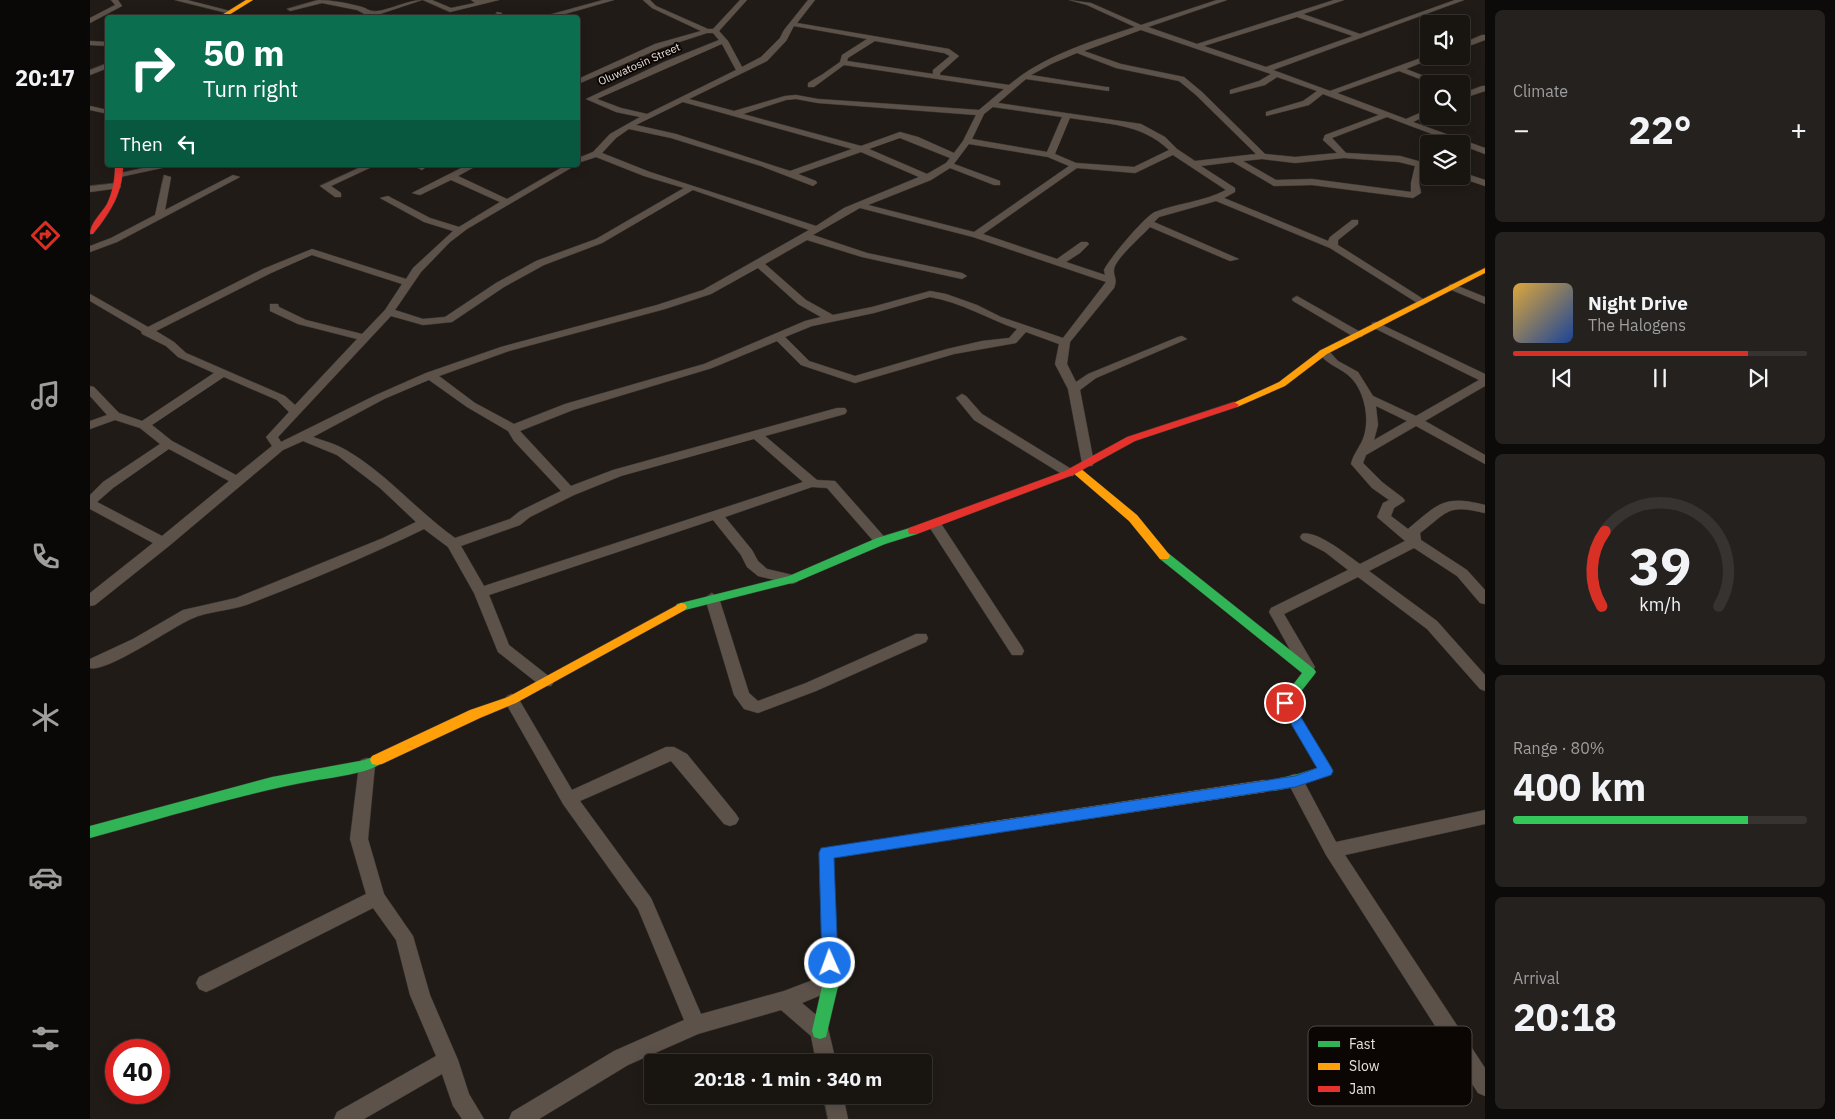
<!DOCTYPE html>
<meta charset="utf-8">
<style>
:root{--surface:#181410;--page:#25211e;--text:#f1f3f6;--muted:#9f9e9f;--line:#363330;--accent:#d93025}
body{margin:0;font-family:"IBM Plex Sans",sans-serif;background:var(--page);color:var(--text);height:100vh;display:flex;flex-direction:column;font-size:19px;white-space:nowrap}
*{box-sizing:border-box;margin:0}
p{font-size:16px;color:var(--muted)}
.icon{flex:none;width:28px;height:28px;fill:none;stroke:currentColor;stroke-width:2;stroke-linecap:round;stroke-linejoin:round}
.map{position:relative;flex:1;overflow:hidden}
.panel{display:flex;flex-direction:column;gap:10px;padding:10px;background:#0d0b09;width:350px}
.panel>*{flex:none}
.top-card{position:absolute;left:15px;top:15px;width:475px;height:152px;border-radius:5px;box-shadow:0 2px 12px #0003,0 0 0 1px var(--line);background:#0b6e4f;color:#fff;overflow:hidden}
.tools{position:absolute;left:1330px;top:15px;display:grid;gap:10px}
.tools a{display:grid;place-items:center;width:50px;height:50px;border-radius:5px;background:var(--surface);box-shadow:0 2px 12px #0003,0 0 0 1px var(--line);font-size:25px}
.speed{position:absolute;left:15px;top:1039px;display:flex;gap:10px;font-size:25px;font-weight:700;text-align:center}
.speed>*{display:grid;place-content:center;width:65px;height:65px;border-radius:50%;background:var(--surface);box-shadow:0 2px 12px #0003,0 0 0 1px var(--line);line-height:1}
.speed .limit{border:8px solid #d22;background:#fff;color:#111}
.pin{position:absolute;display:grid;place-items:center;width:42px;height:42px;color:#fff;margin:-21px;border:2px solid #fff;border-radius:50%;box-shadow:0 1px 5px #0007}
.me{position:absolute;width:55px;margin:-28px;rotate:358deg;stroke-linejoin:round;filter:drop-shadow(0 0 4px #0008)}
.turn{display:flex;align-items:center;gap:18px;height:105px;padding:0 15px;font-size:22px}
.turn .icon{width:65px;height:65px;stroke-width:2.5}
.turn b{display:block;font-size:35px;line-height:42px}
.then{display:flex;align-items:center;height:48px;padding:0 15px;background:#0003;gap:10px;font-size:19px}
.big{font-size:38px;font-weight:700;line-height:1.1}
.panel .tile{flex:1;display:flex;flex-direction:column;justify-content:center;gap:8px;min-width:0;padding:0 18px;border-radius:8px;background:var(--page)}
.panel .dial{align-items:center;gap:0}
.dial svg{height:130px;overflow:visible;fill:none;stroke:var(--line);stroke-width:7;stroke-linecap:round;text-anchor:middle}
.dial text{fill:var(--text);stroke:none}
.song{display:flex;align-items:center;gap:15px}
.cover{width:60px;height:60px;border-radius:8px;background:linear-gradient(135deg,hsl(40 70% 55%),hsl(220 70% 35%))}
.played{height:5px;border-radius:2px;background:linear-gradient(90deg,var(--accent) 80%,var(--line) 80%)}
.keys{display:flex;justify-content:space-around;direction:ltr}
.heat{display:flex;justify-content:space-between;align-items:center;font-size:28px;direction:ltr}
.charge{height:8px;border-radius:4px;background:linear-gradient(90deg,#34c759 80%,var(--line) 0)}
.trip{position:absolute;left:554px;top:1054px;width:288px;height:50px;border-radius:5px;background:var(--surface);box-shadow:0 2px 12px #0003,0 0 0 1px var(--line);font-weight:700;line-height:50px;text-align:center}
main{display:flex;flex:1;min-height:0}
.dock{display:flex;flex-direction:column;width:90px;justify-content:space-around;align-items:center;background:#0a0806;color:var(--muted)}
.dock .icon{width:35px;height:35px}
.dock .selected{color:var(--accent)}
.dock b{font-size:22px;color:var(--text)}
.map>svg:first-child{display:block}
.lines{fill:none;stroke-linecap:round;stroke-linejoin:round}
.street-casing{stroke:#3c3733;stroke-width:1}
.fast-casing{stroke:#3c3733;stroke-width:1}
.slow-casing{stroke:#3c3733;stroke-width:1}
.jam-casing{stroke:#3c3733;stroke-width:1}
.street{fill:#5c524a;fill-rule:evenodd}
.fast{fill:#30b455;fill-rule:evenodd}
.slow{fill:#ff9f0a;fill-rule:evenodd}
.jam{fill:#e5322d;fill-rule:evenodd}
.route{fill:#1a73e8;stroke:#114b97}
.labels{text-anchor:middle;stroke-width:4;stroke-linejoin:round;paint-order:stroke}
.far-street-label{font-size:11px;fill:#ebe3dc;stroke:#0b0604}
.key{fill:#0b0604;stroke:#4e4845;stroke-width:1}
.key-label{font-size:14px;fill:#ebe3dc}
</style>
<main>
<nav class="dock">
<b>20:17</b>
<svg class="icon selected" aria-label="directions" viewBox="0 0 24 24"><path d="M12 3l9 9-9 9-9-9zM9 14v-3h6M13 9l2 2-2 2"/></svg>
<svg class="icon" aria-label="music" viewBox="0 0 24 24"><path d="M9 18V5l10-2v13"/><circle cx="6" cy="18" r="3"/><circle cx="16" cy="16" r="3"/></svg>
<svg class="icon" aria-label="phone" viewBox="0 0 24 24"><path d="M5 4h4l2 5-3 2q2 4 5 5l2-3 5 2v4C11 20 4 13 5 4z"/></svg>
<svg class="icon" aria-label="climate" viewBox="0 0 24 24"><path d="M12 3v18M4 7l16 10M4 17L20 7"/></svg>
<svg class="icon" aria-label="car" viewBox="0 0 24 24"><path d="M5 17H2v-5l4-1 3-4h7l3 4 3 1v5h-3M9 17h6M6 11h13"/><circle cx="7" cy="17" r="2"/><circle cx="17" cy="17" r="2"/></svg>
<svg class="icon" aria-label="filters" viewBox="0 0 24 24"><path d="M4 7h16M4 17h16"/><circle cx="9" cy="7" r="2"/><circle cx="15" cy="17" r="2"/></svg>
</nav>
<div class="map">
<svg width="1395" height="1119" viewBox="0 0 1395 1119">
<rect width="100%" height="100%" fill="#201b16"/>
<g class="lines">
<defs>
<path id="street" d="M21 0H28L32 6 0 23V18L25 5Z
M85 0H97L140 11 137 13Z
M228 0C241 0 257 3 272 7 276 8 279 11 283 11 292 13 318 0 332 0L287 15 289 18H282L267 10 232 3 200 11 197 9Z
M333 0H342L361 8 385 3 381 0H409L360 12Z
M513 0H524L461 18H448Z
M553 0H560L566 6 618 29H623L650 0H657L629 31 638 41 652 67 671 57 690 38 694 30 718 0H725L707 23 859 49 869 56 850 73V75L919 85C953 56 1002 41 1045 27L997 5 979 0 1001 3 1051 25 1127 0H1137L1058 27 1107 44 1244 0H1254L1213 14 1270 34 1365 0H1374L1183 70 1240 91 1339 55 1348 56 1316 69 1355 84H1343L1309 71 1247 93 1316 119 1339 109V114L1323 122 1395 148V154L1297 117 1242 138 1256 153 1310 156 1339 164V169L1333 168 1329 183 1331 193 1323 198 1222 185 1184 186 1143 162 1111 166 1145 188V192L1134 198 1238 241 1240 237 1262 220H1268V224L1248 240V245L1338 302 1333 305 1329 304 1240 248 1126 201 1069 217 1064 222 1149 259 1140 261 1060 227C1052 236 1026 258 1024 269 1023 277 1028 278 1024 288L980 342 977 364 986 382 998 374 1088 337 1092 336 1097 339 1006 378 990 390 1004 463 1002 466H994L992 463 978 389 965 364 969 344 936 332 926 343 864 354 765 383 711 365 687 341 622 368 483 410 430 431 481 486 523 470 747 408H755L757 411 755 414 675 436 727 480 745 481 798 541 796 544H786L737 488 722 487 635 517 662 550 668 561 677 569 707 576 709 579 707 582 702 584 668 576 657 567 651 555 623 520 399 595 419 645 461 678 464 682 461 686H451L408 652 384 593 358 547 334 529C276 557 216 582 156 605 139 611 118 611 101 619 83 627 16 673 0 668V659L43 639 93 610 146 598 293 538 326 522 290 488 247 455 213 441 193 450 79 546 5 605 0 606V593L63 543 0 509V495L13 482 70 444 50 428 25 420 0 429V421L17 415 0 396V386L4 387 29 413 52 421 124 373 88 357 76 346 52 334 51 331 0 301V294L58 327 173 269 222 249 316 279 323 268 363 231 334 222 290 198 298 196 340 218 369 227 410 202 361 180 330 195 322 193 377 165H388L368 176 417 199 476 165H486L377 229 360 242 331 272 305 310 333 319 355 317 406 283 446 261 506 239 594 188 554 176 506 157 488 163V158L503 152 520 134 550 117 526 112 496 99 574 62 629 40 623 33H617L571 48 488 84V79L565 44 611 31 562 8ZM1207 17 1263 36 1176 67 1114 46ZM704 26 777 39 752 55 750 62 733 74 718 83V87H724L754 65 914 89 889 110 728 99 706 95 695 96 644 111 599 99 677 61 696 41ZM1051 30 1181 74 1169 81 1140 90V94L1175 85 1187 77 1227 91 1213 101 1176 112V116L1219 105 1233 94 1289 115 1235 135 1233 140 1247 153 1205 157 1175 154 1112 92 1094 77 1031 64 994 51ZM785 41 854 53 860 56 843 70V74L757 61 758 58ZM632 44 646 70 557 114 531 108 507 99ZM987 53 1026 68 1089 81 1106 95 1166 154 1105 161 1087 149 1075 137 1051 124 908 103 936 79 1019 91V87H1016L941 75 961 64ZM706 99 728 103 886 115 873 141 864 153 828 137 810 132 771 146 653 114 696 100ZM593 102 762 149 700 171 586 134 546 125ZM903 107 972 117 957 152 882 139 894 114ZM980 118C1016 124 1051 123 1079 150L1044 167 986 163 965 154ZM539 129 581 138 671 166 723 186 727 183 726 181 708 174 771 152 829 177 754 208 726 226 560 172 512 153 526 138ZM810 138 860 158 856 163 837 174 779 149ZM879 144 958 157 979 166 884 232 778 205 841 180 860 168 904 185H910V181L864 164ZM1083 155 1136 190C1113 202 1088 203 1065 212 1055 216 1019 259 1014 270L1015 275 976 262 990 253 999 244 997 242H991L967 259 893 234 987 168 1045 173ZM1254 158 1309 162 1325 166 1321 183V192L1222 179 1186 180 1153 161 1172 159 1205 163ZM603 190 719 230 613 290 567 305 411 347 336 373 286 395 191 442 188 437 301 316 333 325 362 322 414 287 454 265 512 243ZM770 208 883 237 1016 282 973 338 911 317 887 305 856 294 840 291 782 307 743 315 716 300 675 264 717 240 772 257 872 279 877 276 872 273 777 253 723 235ZM222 255 312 284 295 310 272 334 216 320 189 307 188 304H180V311L208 324 267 339 205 405 195 396 96 353 84 342 66 331 181 273ZM668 268 708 304 731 317 715 321 614 364 475 404 424 424 385 403 349 376 419 351 575 309 621 294ZM840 297C871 302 898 319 927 329L919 338 892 341 857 349 765 376 719 361 695 337 722 326 784 313ZM134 377 187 400 199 412 176 437 182 446 146 475 82 441 62 425ZM339 380 377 407 418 431 424 441 471 491 430 511 420 519 365 538C327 511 296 473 256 450 246 444 234 441 223 437L294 399ZM664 439 713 482 394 586 371 546 430 525 440 517 484 495 531 476ZM79 449 139 481 72 536 7 502 23 488Z
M407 12 412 13 411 18H404Z
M1392 35H1395V40L1371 49V44Z
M0 41 18 42V46L0 45Z
M18 63V68L0 75V70Z
M1392 86H1395V91L1371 99V94Z
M0 106 18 110V114L0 110Z
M67 165H86L30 177 26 174Z
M275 165H286L241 186 251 193V197H245L230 186Z
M323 165H335L336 167 332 170Z
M1371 172 1395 180V186L1368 177 1371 176Z
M74 175 81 177 75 210 143 175 150 177 27 242 0 252V246L21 238 65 215Z
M27 183 31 186 30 188 0 192V186Z
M1363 284 1395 297V304L1359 289V285Z
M1207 296 1272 333 1273 335 1272 337H1264L1203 301 1202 299Z
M1286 322 1395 374V386L1335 421 1395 455V464L1326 426 1276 455 1273 463 1292 482 1313 498 1315 501 1304 508 1301 516 1318 529C1349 503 1354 495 1395 505V513C1357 504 1359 511 1330 533L1331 540 1377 570 1395 590V604L1390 603 1367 576 1324 548 1279 571 1347 621 1395 675V691L1390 689 1337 629 1268 577 1194 614 1225 667 1222 671H1212L1179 612 1181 608 1258 570 1235 552 1212 540 1210 537 1212 534C1227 530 1257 555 1270 564L1315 541 1287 517 1293 503 1299 500 1282 488 1261 464C1263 454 1271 446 1274 436 1280 417 1274 388 1258 375 1247 366 1237 365 1228 352L1230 350H1238L1248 361 1268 372 1283 396 1326 416 1389 380 1282 327V323ZM1286 406 1317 421 1284 440 1288 425Z
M872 394 876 396 892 414 983 470 985 473 983 476H975L884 420 866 398Z
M845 521 850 522 932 647 934 651 932 655H922L838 525Z
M622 593 629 598 659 693 668 701 716 683 826 634H836L838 638 836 642 726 691 668 713 654 709 644 695 615 598Z
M422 694 427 696 482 790 576 747H584L597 754 646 814 649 819 646 824 640 826 634 824 581 761 490 801 561 898 611 1014 694 991 741 973 748 976 751 982 748 988 712 1003 737 1024 746 1062H726L721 1036 691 1010 608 1034 538 1065 449 1119H419L422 1112 524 1051 594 1020 548 909 473 804 414 700 417 696Z
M277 758 283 760 285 765 278 839 294 894 323 936 340 995 368 1060 379 1094 394 1119H372L363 1106 352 1074 274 1119H244L247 1112 346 1056 320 995 306 940 283 908 123 989 116 992 109 989 106 983 109 977 276 894 260 839 269 765 271 760Z
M1205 774 1211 776 1246 842 1395 810V824L1255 855 1395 1068V1096L1388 1093 1236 855 1197 781 1199 776Z
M733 1095H753L758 1119H738Z"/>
<path id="fast" d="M823 527 827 528 828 531 827 534 795 544 706 582 591 611 587 610 585 607 587 604 699 576 787 538Z
M1074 552 1078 553 1224 669 1226 672 1224 675 1202 703 1241 767 1243 771 1241 775C1225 780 1186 795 1170 790L1168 786 1170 782 1205 775 1227 768 1189 703 1212 673 1070 559 1068 556Z
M287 755 292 756 294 760C287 773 237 778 222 781 147 795 74 818 0 838V826L182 777 275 760Z
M873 826 878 828 880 832 878 836 873 838 743 858 749 982 736 1037 730 1039 724 1037 722 1031 733 982 729 853 731 849Z"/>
<path id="slow" d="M156 0H163L134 18H127Z
M18 110V116L15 114Z
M1395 268V273L1237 354 1195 386 1147 407H1141L1139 405 1189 382 1231 350Z
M986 467 990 468 1047 515 1078 553 1080 556 1078 559H1070L1039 521 982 472 981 470Z
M591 603 595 604 597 607 595 610 426 703 390 718 292 764 287 765 282 764 280 760 282 756 380 710 418 697Z
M1175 780 1180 782 1182 786 1180 790 1175 792 873 838 868 836 866 832 868 828 873 826Z"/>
<path id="jam" d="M25 165H33C33 193 20 213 3 234H0C0 223 11 214 17 204 23 191 25 179 25 165Z
M1144 402 1149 405 1147 407 1045 441 983 475 827 534H819L818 531 819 528 975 471 1037 437Z"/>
</defs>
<!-- street casing -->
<use href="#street" class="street-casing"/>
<!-- fast casing -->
<use href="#fast" class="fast-casing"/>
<!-- slow casing -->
<use href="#slow" class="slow-casing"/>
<!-- jam casing -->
<use href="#jam" class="jam-casing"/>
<!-- street -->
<use href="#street" class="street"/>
<!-- fast -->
<use href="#fast" class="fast"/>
<!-- slow -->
<use href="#slow" class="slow"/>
<!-- jam -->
<use href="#jam" class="jam"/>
</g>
<!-- route -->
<path class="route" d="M1195 698 1200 699 1241 767 1243 771 1241 775 1205 787 744 858 748 963 746 969 740 971 734 969 732 963 729 853 731 848 1205 776 1227 768 1189 703Z"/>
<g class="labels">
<!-- far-street labels -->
<g class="far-street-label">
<text transform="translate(549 64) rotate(-24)" y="4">Oluwatosin Street</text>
</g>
</g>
<!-- legend -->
<rect x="1218" y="1026" width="164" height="80" rx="8" class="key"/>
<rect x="1228" y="1041" width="22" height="6" fill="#30b455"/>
<rect x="1228" y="1063" width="22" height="7" fill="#ff9f0a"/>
<rect x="1228" y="1086" width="22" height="6" fill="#e5322d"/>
<g class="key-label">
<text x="1259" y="1049">Fast</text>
<text x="1259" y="1071">Slow</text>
<text x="1259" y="1094">Jam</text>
</g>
</svg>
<div class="tools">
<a><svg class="icon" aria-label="sound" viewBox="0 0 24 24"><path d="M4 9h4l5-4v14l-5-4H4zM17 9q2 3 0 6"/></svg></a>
<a><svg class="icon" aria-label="search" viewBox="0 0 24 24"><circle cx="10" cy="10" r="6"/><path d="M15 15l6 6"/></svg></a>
<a><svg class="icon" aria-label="layers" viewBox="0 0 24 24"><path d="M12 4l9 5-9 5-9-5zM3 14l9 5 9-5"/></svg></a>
</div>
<div class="speed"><div class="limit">40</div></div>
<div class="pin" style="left:1195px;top:703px;background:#d93025"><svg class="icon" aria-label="arrive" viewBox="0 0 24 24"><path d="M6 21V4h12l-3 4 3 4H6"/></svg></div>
<svg class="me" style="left:740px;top:963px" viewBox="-20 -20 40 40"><circle r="17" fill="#1a73e8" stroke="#fff" stroke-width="3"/><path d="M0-11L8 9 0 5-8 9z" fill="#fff"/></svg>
<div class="trip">20:18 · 1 min · 340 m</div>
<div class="top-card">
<div class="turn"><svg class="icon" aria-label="right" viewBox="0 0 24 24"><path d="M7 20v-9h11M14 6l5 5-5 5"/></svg><div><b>50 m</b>Turn right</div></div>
<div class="then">Then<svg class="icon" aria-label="left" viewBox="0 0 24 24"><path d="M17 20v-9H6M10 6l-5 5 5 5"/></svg></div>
</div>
</div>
<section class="panel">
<div class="tile"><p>Climate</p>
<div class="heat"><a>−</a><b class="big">22°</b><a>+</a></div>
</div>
<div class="tile">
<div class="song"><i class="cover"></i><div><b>Night Drive</b><p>The Halogens</p></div></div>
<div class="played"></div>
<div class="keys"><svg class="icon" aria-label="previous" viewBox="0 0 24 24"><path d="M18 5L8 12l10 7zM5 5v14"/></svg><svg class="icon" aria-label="pause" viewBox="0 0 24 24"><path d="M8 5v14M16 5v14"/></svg><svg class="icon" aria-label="next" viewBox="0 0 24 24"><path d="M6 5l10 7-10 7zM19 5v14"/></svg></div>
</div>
<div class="tile dial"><svg viewBox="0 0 100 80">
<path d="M14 69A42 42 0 1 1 86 69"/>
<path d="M14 69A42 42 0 0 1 16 23" stroke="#d93025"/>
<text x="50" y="56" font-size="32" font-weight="700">39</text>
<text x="50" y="72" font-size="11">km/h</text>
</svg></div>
<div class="tile"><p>Range · 80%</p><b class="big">400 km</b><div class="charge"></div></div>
<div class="tile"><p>Arrival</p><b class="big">20:18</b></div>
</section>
</main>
